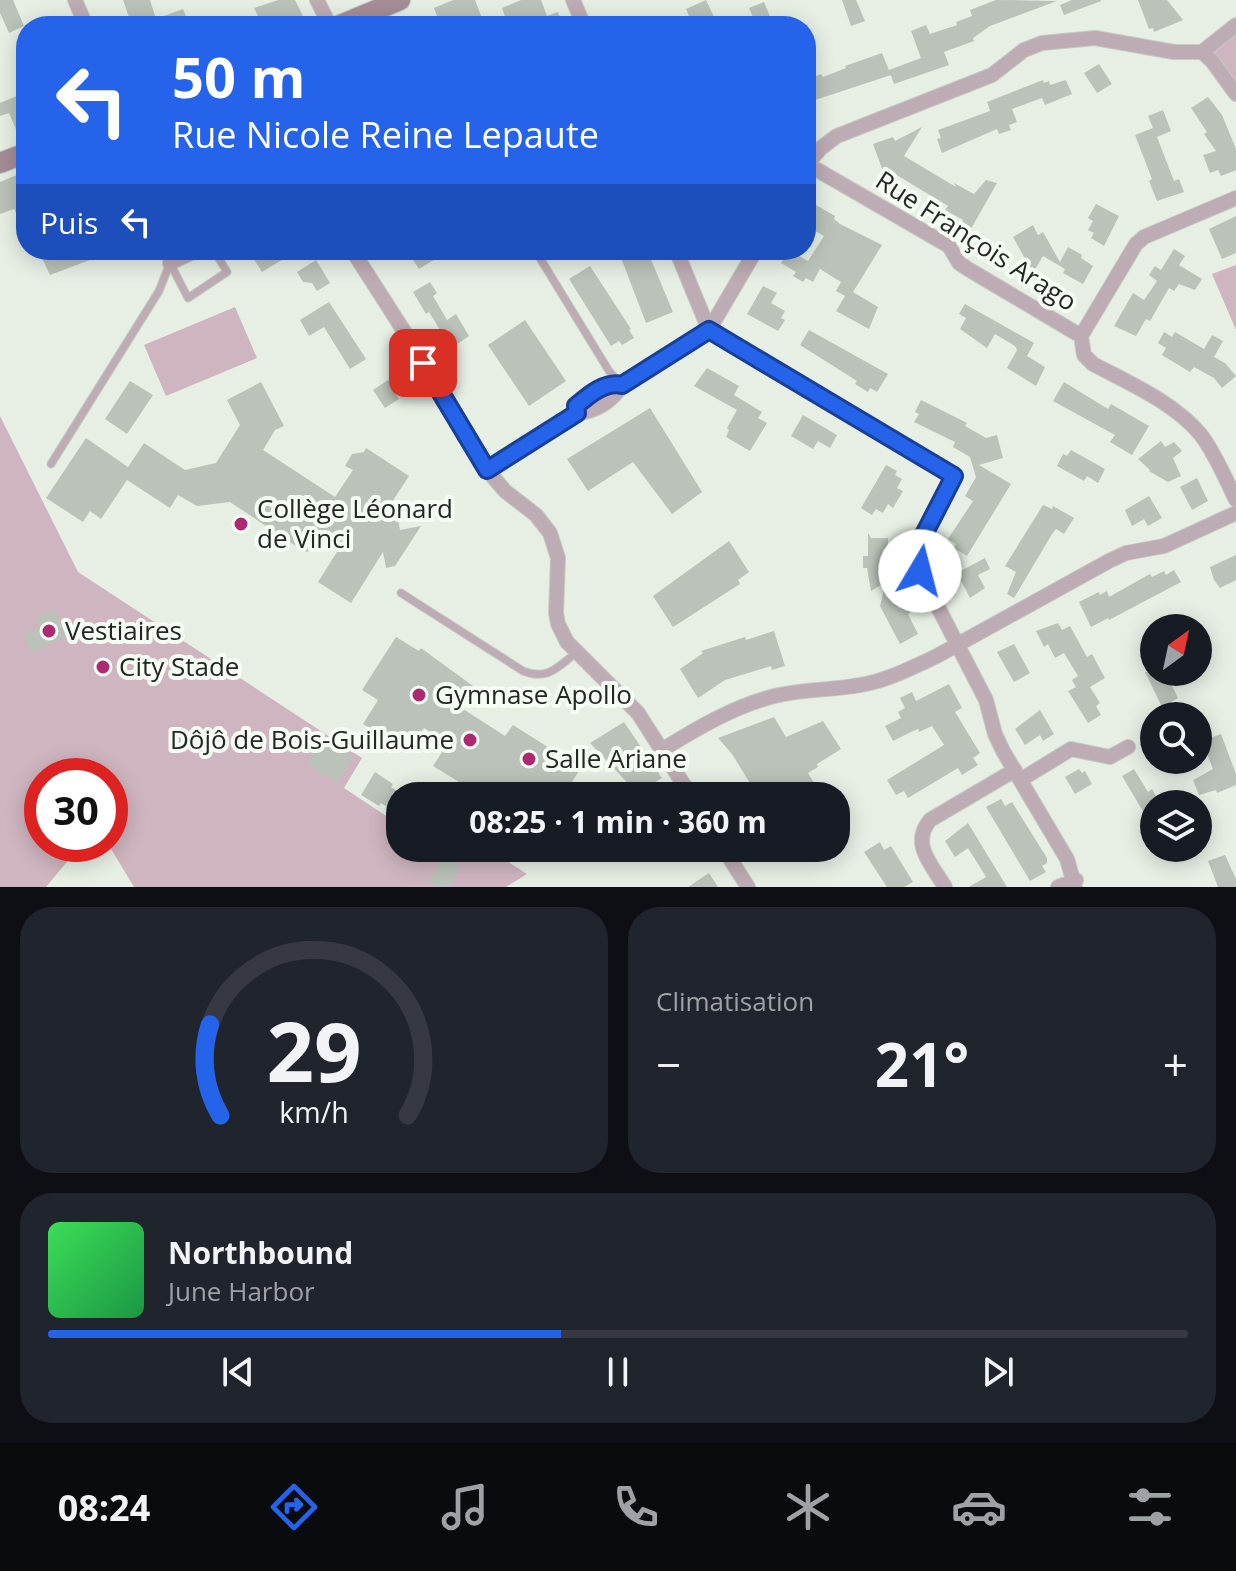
<!DOCTYPE html>
<html lang="fr">
<meta charset="utf-8">
<style>
:root{--surface:#171b24;--page:#20242c;--text:#f1f3f6;--muted:#9ea1a6;--line:#363941;--accent:#2563eb}
body{margin:0;font-family:"Open Sans",sans-serif;background:var(--page);color:var(--text);height:100vh;display:flex;flex-direction:column;font-size:30px;white-space:nowrap}
*{box-sizing:border-box;margin:0}
p{font-size:26px;color:var(--muted)}
.icon{flex:none;width:44px;height:44px;fill:none;stroke:currentColor;stroke-width:2;stroke-linecap:round;stroke-linejoin:round}
.map{position:relative;height:887px;overflow:hidden}
.panel{display:flex;flex-direction:column;gap:20px;padding:20px;background:#0d0f14;flex:1}
.panel>*{flex:none}
.guide{position:absolute;left:16px;top:16px;width:800px;height:244px;border-radius:32px;box-shadow:0 4px 20px #0003;background:#2563eb;color:#fff;overflow:hidden}
.needle{width:52px;rotate:33deg}
.fabs{position:absolute;left:1140px;top:614px;display:grid;gap:16px}
.fabs a{display:grid;place-items:center;width:72px;height:72px;border-radius:50%;background:var(--surface);box-shadow:0 4px 20px #0003;font-size:40px}
.speed{position:absolute;left:24px;top:758px;display:flex;gap:16px;font-size:40px;font-weight:700;text-align:center}
.speed>*{display:grid;place-content:center;width:104px;height:104px;border-radius:50%;background:var(--surface);box-shadow:0 4px 20px #0003;line-height:1}
.speed .limit{border:12px solid #d22;background:#fff;color:#111}
.pin{position:absolute;display:grid;place-items:center;width:68px;height:68px;color:#fff;margin:-34px;border-radius:16px;box-shadow:0 4px 12px #0006}
.me{position:absolute;width:88px;margin:-44px;rotate:8deg;stroke-linejoin:round;filter:drop-shadow(0 0 6px #0008)}
.turn{display:flex;align-items:center;gap:28px;height:168px;padding:0 24px;font-size:36px}
.turn .icon{width:104px;height:104px;stroke-width:2.5}
.turn b{display:block;font-size:56px;line-height:68px}
.then{display:flex;align-items:center;height:76px;padding:0 24px;background:#0003;gap:16px;font-size:30px}
.big{font-size:60px;font-weight:700;line-height:1.1}
.panel .tile{flex:1;display:flex;flex-direction:column;justify-content:center;gap:12px;min-width:0;padding:0 28px;border-radius:32px;background:var(--page)}
.panel .dial{align-items:center;gap:0}
.dial svg{height:208px;overflow:visible;fill:none;stroke:var(--line);stroke-width:7;stroke-linecap:round;text-anchor:middle}
.dial text{fill:var(--text);stroke:none}
.song{display:flex;align-items:center;gap:24px}
.cover{width:96px;height:96px;border-radius:12px;background:linear-gradient(135deg,hsl(130 70% 55%),hsl(140 70% 35%))}
.played{height:8px;border-radius:4px;background:linear-gradient(90deg,var(--accent) 45%,var(--line) 45%)}
.keys{display:flex;justify-content:space-around;direction:ltr}
.heat{display:flex;justify-content:space-between;align-items:center;font-size:44px;direction:ltr}
.panel .tiles{flex:1;display:grid;gap:20px;grid-template-columns:1fr 1fr}
.tile:last-child{grid-column:span 2}
.trip{position:absolute;left:386px;top:782px;width:464px;height:80px;border-radius:32px;background:var(--surface);box-shadow:0 4px 20px #0003;font-weight:700;line-height:80px;text-align:center}
.menu{display:flex;height:128px;justify-content:space-around;align-items:center;background:#090b0e;color:var(--muted)}
.menu .icon{width:56px;height:56px}
.menu .selected{color:var(--accent)}
.menu b{font-size:36px;color:var(--text)}
.map>svg:first-child{display:block}
.green{fill:#cfb5bf}
.building{fill:#bac2b9}
.lines{fill:none;stroke-linecap:round;stroke-linejoin:round}
.lane-casing{stroke:#c4cbc2;stroke-width:9}
.street-casing{stroke:#c4cbc2;stroke-width:16}
.secondary-casing{stroke:#c4cbc2;stroke-width:22}
.lane{stroke:#bdacb3;stroke-width:7}
.street{stroke:#bdacb3;stroke-width:14}
.secondary{stroke:#a58d97;stroke-width:20}
.route-casing{stroke:#184099;stroke-width:20}
.route{stroke:#2563eb;stroke-width:14}
.poi-dot{fill:#ad2a73;stroke:#f4fcf3;stroke-width:3}
.labels{text-anchor:middle;stroke-width:8;stroke-linejoin:round;paint-order:stroke}
.street-label{font-size:26px;fill:#242723;stroke:#f4fcf3}
.poi-label{font-size:26px;fill:#242723;stroke:#f4fcf3;text-anchor:start}
</style>
<div class="map">
<svg width="1236" height="887" viewBox="0 0 1236 887">
<rect width="100%" height="100%" fill="#e7efe5"/>
<!-- green -->
<path class="green" d="M1236 33V90L1210 51Z
M1236 265V330L1212 274Z
M235 307 257 358 166 396 144 345Z
M0 416 78 572 362 758 344 788 400 825V848H487L527 874 506 887H134L108 844 110 776H42V844H82L46 887H0Z"/>
<!-- building -->
<path class="building" d="M0 0H13L24 26 9 33 0 13Z
M123 0H150L156 19 183 9 190 26H132Z
M278 0H295L308 26H268L266 20 261 22 254 8Z
M453 0H475L485 26H441L434 8Z
M521 0H541L547 16 558 12 563 26H513L511 20 507 22 502 8Z
M706 0 715 19 708 22 710 26H693L686 9Z
M842 0H856L865 21 851 26Z
M996 0 1057 1 990 26 973 38 974 41 944 52 949 65 894 84 889 70 921 58 911 31 926 25 930 34 957 25 956 22 972 16 970 10Z
M1072 0H1101V1L1064 15 1060 5Z
M1138 0H1167L1183 20 1154 32 1153 28 1149 29Z
M764 2 774 26H757L749 8Z
M882 53 891 75 806 103V80L821 74 823 77 846 68 845 66Z
M1099 64 1112 84 1097 93 1084 73Z
M1043 80 1044 83 1049 81 1050 85 1066 80 1072 94 1045 105 1042 98 1012 109 1017 122 1009 125 1011 130 999 134 997 129 942 153 937 139 941 138 938 130 990 111 987 102Z
M26 92V140L21 141 9 113 0 116V103Z
M1208 97 1222 115 1236 149V170L1221 176 1218 170 1210 173 1203 155 1216 151 1204 134 1207 132 1191 108Z
M1163 110 1171 131 1157 137 1174 181 1179 179 1184 192 1157 201 1149 181 1152 179 1135 135 1153 128 1148 116Z
M922 127 904 156 956 187 954 183 974 194 986 180 997 183 968 234 958 228 963 220 945 210 948 206 890 171 884 174 873 144 893 137 895 141Z
M26 171V209L16 213 14 209 0 214V182Z
M1096 204 1119 216 1104 246 1091 238 1094 233 1088 230 1093 221 1088 218Z
M816 205 835 216 834 219 840 224 882 245 853 292 878 307 869 329 836 311 845 296 836 291 841 282 820 269 813 282 806 278 803 282 793 276 796 272 781 263 789 250 808 261 824 236 806 226Z
M1236 216V253L1222 259 1209 229Z
M1033 225 1038 235 1043 232 1060 262 1068 247 1082 255 1081 258 1093 266 1083 284 1063 273 1065 269 1043 256 1033 273 1013 237Z
M1174 249 1185 256 1179 265 1202 279 1195 290 1179 284 1174 291 1169 288 1150 321 1146 319 1136 336 1114 326 1133 293 1144 300 1157 281 1149 275 1155 266 1161 270Z
M62 250H86L90 260 50 275 42 258Z
M248 250H298L262 272Z
M416 250H450L419 269 409 254Z
M618 250H647L673 312 646 323Z
M316 260 330 283 317 291 312 283 303 282 297 272Z
M590 266 631 329 629 330 634 338 622 345 619 341 611 346 569 279Z
M430 282 437 293 433 296 447 320 456 314 469 336 451 348 429 312 426 314 413 292Z
M763 286 777 293 771 303 785 311 781 318 785 320 778 331 747 314Z
M329 302 366 359 350 369 324 327 309 336 300 320Z
M965 304 1034 343 1027 356 1045 367 1036 386 1007 368 1017 350 1015 346 995 334 987 348 960 329 966 318 959 314Z
M525 320 566 381 529 406 488 345Z
M809 330 888 374 877 392 870 388 868 392 855 384 857 381 800 345Z
M1164 332 1172 337 1175 332 1204 349 1212 335 1223 341 1214 357 1225 363 1236 376 1222 388 1214 378 1194 367 1190 372 1162 355 1166 348 1158 343Z
M707 368 739 386 734 395 762 412 758 418 767 423 750 451 726 437 729 430 727 428 737 410 694 386Z
M388 380 399 399 385 408 373 390Z
M130 381 153 395 127 434 105 419Z
M261 382 284 426 275 430 263 450 335 497 353 470 345 466 352 454 364 452 366 448 409 476 388 508 396 509 400 530 421 526 395 566 386 568 383 552 351 603 318 582 342 544 305 552 230 502 197 506 178 495 170 508 127 480 101 519 90 511 83 522 46 498 86 438 128 467 144 443 185 470 216 463 240 425 227 400Z
M1064 382 1108 409 1111 404 1149 426 1132 455 1110 442 1115 435 1053 401Z
M921 400 967 423 965 426 986 438 997 435 1003 458 979 465 1011 484 967 556 954 548 956 544 948 539 973 501 965 496 976 477 970 457 953 447 955 442 914 422 919 414 915 412Z
M650 408 702 492 672 514 633 462 588 491 567 459Z
M803 415 837 435 830 448 818 441 813 449 791 436Z
M1161 441 1165 447 1174 442 1182 451 1173 458 1181 476 1168 482 1149 471 1150 470 1138 459Z
M1071 450 1105 469 1098 483 1087 476 1084 481 1057 466 1063 454 1067 456Z
M886 465 897 471 895 475 902 479 897 488 903 491 893 508 888 504 883 513 876 509 872 515 861 508Z
M1197 478 1208 501 1192 510 1180 487Z
M1149 496 1162 518 1148 526 1144 519 1132 526 1125 510Z
M1043 505 1052 509 1053 506 1074 518 1064 534 1056 529 1052 534 1014 598 1007 594 1016 572 1005 566Z
M868 533 871 538H888V558H882L907 604 910 613 908 614 918 634 900 644 880 606 886 582 871 591 867 568H863V556H868Z
M729 541 749 572 738 580 740 584 673 627 653 596Z
M1236 555V580L1220 588 1214 580 1210 567Z
M985 558 990 569 978 575 985 588 970 598 957 573Z
M1174 570 1181 582 1109 620 1108 618 1091 627 1079 602 1099 592 1100 595 1107 591 1109 597 1150 574 1152 577 1164 571 1166 575Z
M55 610 68 636 31 653 23 634 41 627 37 618Z
M1058 623 1062 630 1070 626 1087 657 1092 654 1105 678 1090 687 1100 703 1096 706 1101 715 1088 723 1068 691 1076 687 1072 680 1078 676 1064 653 1055 658 1048 644 1044 647 1036 631Z
M774 631 785 666 772 670 771 666 725 680 698 698 680 669 703 653 701 651 745 637 746 640Z
M396 637 419 651 421 648 473 686 460 707 505 736 513 725 581 768 563 796H468L472 790 433 766 448 743 424 728 408 752 363 724 378 700 362 690Z
M1014 644 1030 673 1014 682 997 652Z
M1145 672H1165L1178 698 1162 707Z
M949 684 962 708 955 712 980 753 973 758 978 765 962 775 958 768 908 798 904 791 896 795 887 780 944 745 932 726 919 732 918 729 909 733 893 741 885 726 901 718 898 712 905 708 900 698 912 692 916 701Z
M1040 710 1054 734 1043 741 1040 735 1025 745 1015 729Z
M774 717 786 737 823 721 841 749 817 764 818 767 808 773 822 796H758L732 754 718 738Z
M624 722 662 778 637 793 590 743Z
M1221 734 1236 774V785L1217 793 1216 790 1199 795 1193 780 1213 769 1202 741Z
M320 742 339 754 341 750 353 758 337 782 306 764Z
M1079 769 1082 773 1085 771 1092 784 1075 794 1065 777Z
M1134 769 1148 792 1152 789 1160 804H1154V830L1122 776Z
M375 772 393 784 391 787 400 793V815L381 803 379 806 361 795Z
M1001 799 1005 806 1012 802 1047 858V863L1042 866 1046 872 1030 881 986 807Z
M968 823 988 856 1007 887H969L986 877 983 872 968 848 955 857 945 841Z
M880 842 884 850 891 846 913 882 904 887H887L864 852Z
M774 848H805L784 862Z
M1225 855 1236 879V887H1218L1208 861Z
M445 858 461 868 449 887H437L428 881Z
M709 873 718 887H688Z"/>
<g class="lines">
<defs>
<path id="lane" d="M535 250 609 371 620 383
M170 263 188 298 227 272 214 250
M51 464 159 291 170 263
M401 593 523 671C548 681 557 667 576 653"/>
<path id="street" d="M75 0 86 26
M317 0 330 26
M573 0 584 26
M1202 52 1236 25
M807 164 949 246 959 263 968 269 1081 336 1084 355 1093 364C1129 383 1175 403 1201 435 1216 455 1225 478 1236 500
M806 165 821 148 837 136 992 75 1024 50 1042 43 1095 38 1174 52H1202L1212 61 1236 94
M352 250 409 339 487 470 505 491 536 515 550 533 558 558 556 613 558 624 567 642 638 713 691 796
M676 250 709 330 954 476 918 546 917 560 928 588 986 700 995 734 1003 751 1067 859 1075 887
M170 263 197 250
M1081 336 1136 244 1144 237 1236 198
M577 413 576 406C589 395 605 381 622 385
M487 470 577 413C595 412 613 401 622 385L709 330 756 250
M662 750C697 728 738 704 779 695 806 689 833 690 860 685 886 681 911 668 935 657L1109 561 1126 553 1164 546 1236 513
M1022 779 1071 749 1110 757 1128 747
M723 848 748 887
M945 887C932 865 910 844 930 820L1015 770
M1058 887 1076 880"/>
<path id="secondary" d="M338 26 400 0
M0 163 26 153"/>
</defs>
<!-- lane casing -->
<use href="#lane" class="lane-casing"/>
<!-- street casing -->
<use href="#street" class="street-casing"/>
<!-- secondary casing -->
<use href="#secondary" class="secondary-casing"/>
<!-- lane -->
<use href="#lane" class="lane"/>
<!-- street -->
<use href="#street" class="street"/>
<!-- secondary -->
<use href="#secondary" class="secondary"/>
</g>
<g class="lines">
<defs>
<path id="route" d="M423 363 487 470 577 413 576 406C589 395 605 381 622 385L709 330 954 476 918 546 920 571"/>
</defs>
<!-- route casing -->
<use href="#route" class="route-casing"/>
<!-- route -->
<use href="#route" class="route"/>
</g>
<!-- markers -->
<g class="poi-dot">
<circle cx="241" cy="524" r="8"/>
<circle cx="49" cy="631" r="8"/>
<circle cx="103" cy="667" r="8"/>
<circle cx="419" cy="695" r="8"/>
<circle cx="470" cy="740" r="8"/>
<circle cx="529" cy="759" r="8"/>
</g>
<g class="labels">
<!-- street labels -->
<g class="street-label">
<text transform="translate(976 241) rotate(33)" y="9">Rue François Arago</text>
</g>
<!-- poi labels -->
<g class="poi-label">
<text x="257" y="518">Collège Léonard<tspan x="257" dy="30">de Vinci</tspan></text>
<text x="65" y="640">Vestiaires</text>
<text x="119" y="676">City Stade</text>
<text x="435" y="704">Gymnase Apollo</text>
<text x="454" y="749" text-anchor="end">Dôjô de Bois-Guillaume</text>
<text x="545" y="768">Salle Ariane</text>
</g>
</g>
</svg>
<div class="fabs">
<a><svg class="needle" viewBox="-14 -14 28 28"><path d="M0-13l5 13h-10z" fill="#e53935"/><path d="M0 13l5-13h-10z" fill="#9ea1a6"/></svg></a>
<a><svg class="icon" aria-label="search" viewBox="0 0 24 24"><circle cx="10" cy="10" r="6"/><path d="M15 15l6 6"/></svg></a>
<a><svg class="icon" aria-label="layers" viewBox="0 0 24 24"><path d="M12 4l9 5-9 5-9-5zM3 14l9 5 9-5"/></svg></a>
</div>
<div class="speed"><div class="limit">30</div></div>
<div class="pin" style="left:423px;top:363px;background:#d93025"><svg class="icon" aria-label="arrive" viewBox="0 0 24 24"><path d="M6 21V4h12l-3 4 3 4H6"/></svg></div>
<svg class="me" style="left:920px;top:571px" viewBox="-20 -20 40 40"><circle r="19" fill="#fff"/><path d="M0-13L10 11 0 6-10 11z" fill="#2563eb"/></svg>
<div class="trip">08:25 · 1 min · 360 m</div>
<div class="guide">
<div class="turn"><svg class="icon" aria-label="left" viewBox="0 0 24 24"><path d="M17 20v-9H6M10 6l-5 5 5 5"/></svg><div><b>50 m</b>Rue Nicole Reine Lepaute</div></div>
<div class="then">Puis<svg class="icon" aria-label="left" viewBox="0 0 24 24"><path d="M17 20v-9H6M10 6l-5 5 5 5"/></svg></div>
</div>
</div>
<section class="panel">
<div class="tiles">
<div class="tile dial"><svg viewBox="0 0 100 80">
<path d="M14 69A42 42 0 1 1 86 69"/>
<path d="M14 69A42 42 0 0 1 10 34" stroke="#2563eb"/>
<text x="50" y="56" font-size="32" font-weight="700">29</text>
<text x="50" y="72" font-size="11">km/h</text>
</svg></div>
<div class="tile"><p>Climatisation</p>
<div class="heat"><a>−</a><b class="big">21°</b><a>+</a></div>
</div>
<div class="tile">
<div class="song"><i class="cover"></i><div><b>Northbound</b><p>June Harbor</p></div></div>
<div class="played"></div>
<div class="keys"><svg class="icon" aria-label="previous" viewBox="0 0 24 24"><path d="M18 5L8 12l10 7zM5 5v14"/></svg><svg class="icon" aria-label="pause" viewBox="0 0 24 24"><path d="M8 5v14M16 5v14"/></svg><svg class="icon" aria-label="next" viewBox="0 0 24 24"><path d="M6 5l10 7-10 7zM19 5v14"/></svg></div>
</div>
</div>
</section>
<nav class="menu">
<b>08:24</b>
<svg class="icon selected" aria-label="directions" viewBox="0 0 24 24"><path d="M12 3l9 9-9 9-9-9zM9 14v-3h6M13 9l2 2-2 2"/></svg>
<svg class="icon" aria-label="music" viewBox="0 0 24 24"><path d="M9 18V5l10-2v13"/><circle cx="6" cy="18" r="3"/><circle cx="16" cy="16" r="3"/></svg>
<svg class="icon" aria-label="phone" viewBox="0 0 24 24"><path d="M5 4h4l2 5-3 2q2 4 5 5l2-3 5 2v4C11 20 4 13 5 4z"/></svg>
<svg class="icon" aria-label="climate" viewBox="0 0 24 24"><path d="M12 3v18M4 7l16 10M4 17L20 7"/></svg>
<svg class="icon" aria-label="car" viewBox="0 0 24 24"><path d="M5 17H2v-5l4-1 3-4h7l3 4 3 1v5h-3M9 17h6M6 11h13"/><circle cx="7" cy="17" r="2"/><circle cx="17" cy="17" r="2"/></svg>
<svg class="icon" aria-label="filters" viewBox="0 0 24 24"><path d="M4 7h16M4 17h16"/><circle cx="9" cy="7" r="2"/><circle cx="15" cy="17" r="2"/></svg>
</nav>
